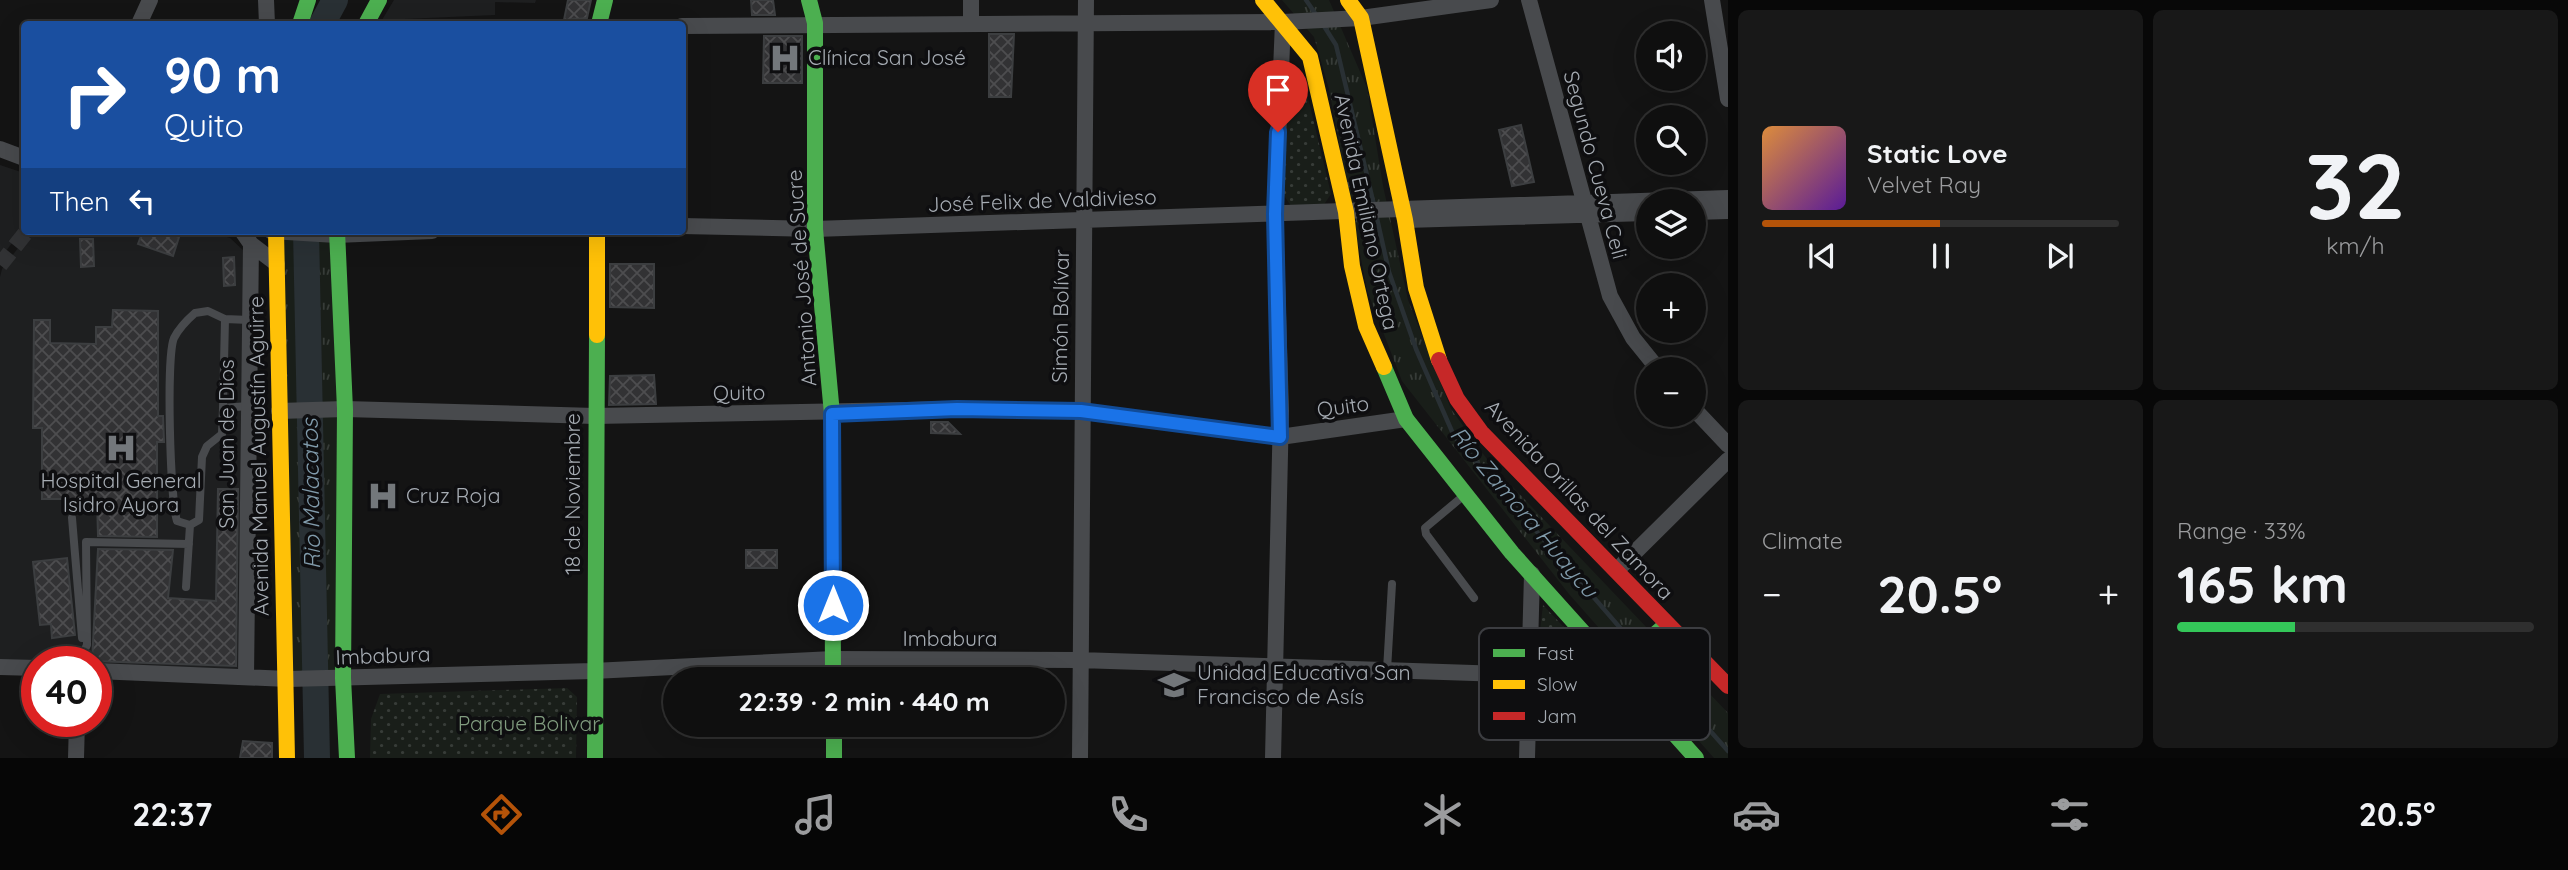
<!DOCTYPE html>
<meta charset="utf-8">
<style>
:root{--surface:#0f0f0f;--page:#181818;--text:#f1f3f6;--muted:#9b9c9e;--line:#2f2f2f;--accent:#b45309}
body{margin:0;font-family:Quicksand,sans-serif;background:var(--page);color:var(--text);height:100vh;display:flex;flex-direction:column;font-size:26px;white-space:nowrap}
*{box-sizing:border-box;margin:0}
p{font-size:23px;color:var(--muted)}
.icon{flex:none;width:38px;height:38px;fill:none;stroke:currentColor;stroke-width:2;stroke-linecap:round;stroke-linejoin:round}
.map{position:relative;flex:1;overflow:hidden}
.panel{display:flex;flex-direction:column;gap:10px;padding:10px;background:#080808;width:840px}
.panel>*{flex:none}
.banner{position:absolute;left:21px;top:21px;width:665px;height:214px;border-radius:7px;box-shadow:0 7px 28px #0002,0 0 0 2px var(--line);background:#1a4fa0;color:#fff;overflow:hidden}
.tools{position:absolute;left:1636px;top:21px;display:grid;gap:14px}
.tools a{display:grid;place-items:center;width:70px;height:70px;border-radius:50%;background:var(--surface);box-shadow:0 7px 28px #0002,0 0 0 2px var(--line);font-size:35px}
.speed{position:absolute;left:21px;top:646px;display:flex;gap:14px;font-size:35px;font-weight:700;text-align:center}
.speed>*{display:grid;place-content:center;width:91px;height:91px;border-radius:50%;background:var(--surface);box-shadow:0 7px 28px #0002,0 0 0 2px var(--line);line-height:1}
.speed .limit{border:10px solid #d22;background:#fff;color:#111}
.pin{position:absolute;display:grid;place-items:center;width:60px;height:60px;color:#fff;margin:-72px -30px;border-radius:50% 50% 50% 0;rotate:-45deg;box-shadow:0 0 7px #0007}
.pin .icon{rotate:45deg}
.me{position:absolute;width:77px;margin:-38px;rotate:0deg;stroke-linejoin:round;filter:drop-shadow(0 0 5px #0008)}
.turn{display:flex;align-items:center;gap:24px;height:147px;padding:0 28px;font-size:32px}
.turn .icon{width:91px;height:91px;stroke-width:2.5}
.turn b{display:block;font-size:49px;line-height:60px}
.then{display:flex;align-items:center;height:66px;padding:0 28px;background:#0003;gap:14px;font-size:26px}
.big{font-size:52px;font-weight:700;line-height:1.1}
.panel .tile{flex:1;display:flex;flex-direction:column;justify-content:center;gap:10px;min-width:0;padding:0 24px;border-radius:10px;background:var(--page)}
.panel .dial{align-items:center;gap:0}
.dial b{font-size:91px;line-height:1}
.song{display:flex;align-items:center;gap:21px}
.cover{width:84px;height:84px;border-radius:10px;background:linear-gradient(135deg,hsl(30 70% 55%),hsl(270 70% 35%))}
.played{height:7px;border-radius:4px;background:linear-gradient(90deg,var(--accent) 50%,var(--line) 50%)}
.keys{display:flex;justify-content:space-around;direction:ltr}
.heat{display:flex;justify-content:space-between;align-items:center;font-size:38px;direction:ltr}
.charge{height:10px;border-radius:5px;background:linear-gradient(90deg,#34c759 33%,var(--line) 0)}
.panel .tiles{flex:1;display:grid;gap:10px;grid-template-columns:repeat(2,1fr)}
.trip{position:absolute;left:663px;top:667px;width:402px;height:70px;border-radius:35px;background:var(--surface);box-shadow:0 7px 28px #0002,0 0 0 2px var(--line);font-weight:700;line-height:70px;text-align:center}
.dock{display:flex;height:112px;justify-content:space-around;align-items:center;background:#060606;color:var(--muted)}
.dock .icon{width:49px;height:49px}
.dock .on{color:var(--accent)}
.dock b{font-size:32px;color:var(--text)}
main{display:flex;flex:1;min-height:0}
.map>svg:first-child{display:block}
.built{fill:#1e1f20}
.grass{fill:url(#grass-tufts)}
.park{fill:url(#park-dots)}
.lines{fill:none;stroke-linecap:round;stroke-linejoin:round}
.stream{stroke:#293034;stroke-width:4.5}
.river{stroke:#293034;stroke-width:26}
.building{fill:url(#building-cross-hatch);stroke:#3c3e40;stroke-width:2}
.street-tunnel{stroke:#313234;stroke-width:16;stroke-dasharray:16 8;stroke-linecap:butt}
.lane{stroke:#484a4d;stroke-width:8}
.street{stroke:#484a4d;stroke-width:16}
.fast{stroke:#4caf50;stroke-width:16}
.slow{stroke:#ffc107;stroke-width:16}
.jam{stroke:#c62828;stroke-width:16}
.route-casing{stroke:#114b97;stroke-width:18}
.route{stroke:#1a73e8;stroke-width:12}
.labels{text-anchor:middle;stroke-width:7;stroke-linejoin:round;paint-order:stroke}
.poi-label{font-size:21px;fill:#a6acb3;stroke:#0e0e10;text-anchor:start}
.street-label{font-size:21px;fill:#a6acb3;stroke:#0e0e10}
.park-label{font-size:21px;fill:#819c7f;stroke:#0e0e10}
.water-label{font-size:23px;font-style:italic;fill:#819bab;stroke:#0e0e10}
.key{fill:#0e0e10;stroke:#3c3d41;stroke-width:2}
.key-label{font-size:19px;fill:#a6acb3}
</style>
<main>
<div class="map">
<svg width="1728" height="758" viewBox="0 0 1728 758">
<defs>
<pattern id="grass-tufts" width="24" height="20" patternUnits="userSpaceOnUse" patternTransform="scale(1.75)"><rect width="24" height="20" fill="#191e19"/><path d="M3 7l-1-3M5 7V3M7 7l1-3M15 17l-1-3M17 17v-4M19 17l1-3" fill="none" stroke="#373c38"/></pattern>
<pattern id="park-dots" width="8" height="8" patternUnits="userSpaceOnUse" patternTransform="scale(1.75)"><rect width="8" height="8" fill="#191e19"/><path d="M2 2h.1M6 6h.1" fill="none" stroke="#373c38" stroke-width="1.8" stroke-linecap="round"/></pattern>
<pattern id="building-cross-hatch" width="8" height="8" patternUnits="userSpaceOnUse" patternTransform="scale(1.75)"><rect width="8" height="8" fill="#323234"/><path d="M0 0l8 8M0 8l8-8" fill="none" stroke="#4d4d4f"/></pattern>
</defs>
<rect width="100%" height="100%" fill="#141414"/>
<!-- built -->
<path class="built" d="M394 0H536L535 3 495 2V15L382 20Z
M0 165 24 173V227L0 259Z
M31 231H209L230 238 244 251 243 676 96 669V662L0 660V277L2 269Z"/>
<!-- grass -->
<path class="grass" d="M1282 0H1329L1367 88 1383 186 1408 300 1451 409 1489 462 1728 713V758H1714L1569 594 1402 381 1367 290 1329 89 1314 37Z
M277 233 335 236 342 678 283 679Z"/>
<!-- park -->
<path class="park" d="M1296 77 1305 85 1331 194 1323 206H1291L1283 194 1290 79Z
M1543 605 1590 655 1580 667 1536 665Z
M567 688 577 697 576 758H370L371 719 380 694Z"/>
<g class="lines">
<!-- stream -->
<path class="stream" d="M1306 0 1317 16
M1322 23 1336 45 1374 205
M1376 214 1389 272 1416 349 1454 436 1635 645
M1643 655 1728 751"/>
<!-- river -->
<path class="river" d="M322 24 335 0
M306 231 317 758"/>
</g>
<!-- building -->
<path class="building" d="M568 0H591L587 18 564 20Z
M751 0H773L775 15H752Z
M989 34H1014L1011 97H989Z
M764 36H802V83H763Z
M1521 125 1534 182 1512 186 1499 130Z
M143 231H162L179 237 173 256 138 244Z
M80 239H93L94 266 81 267Z
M234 257 235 285 224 286 223 258Z
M610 264H654V308L610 307Z
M113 310 158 311V416H163L164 442H157V537L98 536 97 499H42V428H33L34 320H50V343L96 344V327H112Z
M654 375 656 404 609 405 610 376Z
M931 422H948L960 434 931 433Z
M218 489H238L236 666 92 661 98 549 173 550 168 598 216 601Z
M746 550H777V568H746Z
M67 558 75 635 52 638 51 624 40 625 33 562Z
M243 741 272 743V758H240Z"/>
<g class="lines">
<!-- street-tunnel -->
<path class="street-tunnel" d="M0 265 27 231"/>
<!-- lane -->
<path class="lane" d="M223 408 225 319 249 320
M1462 497 1425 528 1426 534 1474 598
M72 518 82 638
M190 525 177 521C170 499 166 356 174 338 179 328 187 320 195 313L208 311 225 319
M186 587 190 525 199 520 202 457 207 446 222 434 223 408 248 406
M83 653 87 645 86 542 189 544
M1387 670 1392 584"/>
<!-- street -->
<path class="street" d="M266 0 267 24
M1529 0 1610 296 1633 338 1658 369
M1712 0 1728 99
M139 24 150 0
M971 24V0
M682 26 1283 22 1361 18 1491 0
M0 149 24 158
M1694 212 1728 211
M1405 220 1648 213
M682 226 815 229 1728 198
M242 231 251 244 277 264
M271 231 336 235 432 231
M1694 409 1728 445
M279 411 345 409 595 416 957 409 1081 411 1280 437 1406 419
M1618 569 1728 460
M0 667 37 668
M96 671 288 679 593 671 833 659 1079 660 1598 677 1615 668
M246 677 251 244
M76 758 77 721
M1080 758 1086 0
M1273 758 1281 411 1275 214 1283 22
M1527 758 1532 574"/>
<!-- fast -->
<path class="fast" d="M809 0 815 23V229L832 414 833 679
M300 24 308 0
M366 24 379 0
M599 24 605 0
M337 231 345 409 343 678 347 758
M1384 367 1406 419 1512 553 1696 758
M1615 668 1667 624
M834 724V758
M595 758 597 335"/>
<!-- slow -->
<path class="slow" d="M1263 0 1310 57 1346 212 1352 266 1366 326 1384 367
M1348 0 1361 18 1405 220 1416 288 1439 360
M276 231 287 758
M597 335V231"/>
<!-- jam -->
<path class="jam" d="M1439 360 1457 399 1481 432 1728 686"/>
</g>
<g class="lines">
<defs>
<path id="route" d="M833 605 832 414 957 409 1081 411 1280 437 1275 214 1278 132"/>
</defs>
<!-- route casing -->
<use href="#route" class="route-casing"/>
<!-- route -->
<use href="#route" class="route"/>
</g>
<!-- icons -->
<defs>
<symbol id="hospital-bare" viewBox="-9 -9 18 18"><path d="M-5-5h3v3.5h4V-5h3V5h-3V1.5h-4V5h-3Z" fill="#73777b" stroke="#0e0e10" stroke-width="2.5" paint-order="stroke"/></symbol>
<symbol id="university-bare" viewBox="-9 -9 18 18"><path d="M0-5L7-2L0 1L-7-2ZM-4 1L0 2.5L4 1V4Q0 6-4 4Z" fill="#73777b" stroke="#0e0e10" stroke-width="2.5" paint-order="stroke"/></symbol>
</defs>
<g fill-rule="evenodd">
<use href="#hospital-bare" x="763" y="36" width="44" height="44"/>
<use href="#hospital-bare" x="99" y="426" width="44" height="44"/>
<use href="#hospital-bare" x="361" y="474" width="44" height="44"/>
<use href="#university-bare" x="1152" y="663" width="44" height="44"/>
</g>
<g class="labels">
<!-- poi labels -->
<g class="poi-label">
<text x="808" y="65">Clínica San José</text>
<text x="121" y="488" text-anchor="middle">Hospital General<tspan x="121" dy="24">Isidro Ayora</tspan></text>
<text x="406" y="503">Cruz Roja</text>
<text x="1197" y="680">Unidad Educativa San<tspan x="1197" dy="24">Francisco de Asís</tspan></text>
</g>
<!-- street labels -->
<g class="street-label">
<text transform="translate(1595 165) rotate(75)" y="7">Segundo Cueva Celi</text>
<text transform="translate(1042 201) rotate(-2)" y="7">José Felix de Valdivieso</text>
<text transform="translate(1366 212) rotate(78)" y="7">Avenida Emiliano Ortega</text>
<text transform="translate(802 278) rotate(-94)" y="7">Antonio José de Sucre</text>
<text transform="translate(1061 316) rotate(-89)" y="7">Simón Bolívar</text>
<text transform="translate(739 393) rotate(-1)" y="7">Quito</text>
<text transform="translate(1343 407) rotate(-8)" y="7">Quito</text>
<text transform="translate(227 444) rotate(-90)" y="7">San Juan de Dios</text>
<text transform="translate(259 456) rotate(-91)" y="7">Avenida Manuel Augustín Aguirre</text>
<text transform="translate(573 494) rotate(-90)" y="7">18 de Noviembre</text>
<text transform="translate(1579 500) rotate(47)" y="7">Avenida Orillas del Zamora</text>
<text x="950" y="646">Imbabura</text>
<text transform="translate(383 656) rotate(-2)" y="7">Imbabura</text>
</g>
<!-- park labels -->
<g class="park-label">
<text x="529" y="731">Parque Bolivar</text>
</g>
<!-- water labels -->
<g class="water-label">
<text transform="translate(311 494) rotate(-91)" y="8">Rio Malacatos</text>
<text transform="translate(1524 512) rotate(50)" y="8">Río Zamora Huaycu</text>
</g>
</g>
<!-- legend -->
<rect x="1479" y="628" width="231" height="112" rx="10" class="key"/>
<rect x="1493" y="649" width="32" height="8" fill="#4caf50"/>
<rect x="1493" y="680" width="32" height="9" fill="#ffc107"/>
<rect x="1493" y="712" width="32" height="8" fill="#c62828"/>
<g class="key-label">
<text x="1537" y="660">Fast</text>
<text x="1537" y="691">Slow</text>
<text x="1537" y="723">Jam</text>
</g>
</svg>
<div class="tools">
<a><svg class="icon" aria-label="sound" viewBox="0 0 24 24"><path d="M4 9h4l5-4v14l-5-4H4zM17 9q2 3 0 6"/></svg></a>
<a><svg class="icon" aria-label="search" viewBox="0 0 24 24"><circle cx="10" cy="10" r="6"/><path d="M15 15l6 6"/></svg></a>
<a><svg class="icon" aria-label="layers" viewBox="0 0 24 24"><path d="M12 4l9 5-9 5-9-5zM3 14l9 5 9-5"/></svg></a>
<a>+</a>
<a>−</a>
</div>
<div class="speed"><div class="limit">40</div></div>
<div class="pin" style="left:1278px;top:132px;background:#d93025"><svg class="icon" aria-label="arrive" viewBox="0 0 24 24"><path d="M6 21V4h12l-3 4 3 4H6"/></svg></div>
<svg class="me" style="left:833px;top:605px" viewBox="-20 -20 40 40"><circle r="17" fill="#1a73e8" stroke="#fff" stroke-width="3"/><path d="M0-11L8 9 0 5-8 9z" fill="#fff"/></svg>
<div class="trip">22:39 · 2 min · 440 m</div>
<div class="banner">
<div class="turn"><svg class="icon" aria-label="right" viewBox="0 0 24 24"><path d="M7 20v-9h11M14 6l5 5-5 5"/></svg><div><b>90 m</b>Quito</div></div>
<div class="then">Then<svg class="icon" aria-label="left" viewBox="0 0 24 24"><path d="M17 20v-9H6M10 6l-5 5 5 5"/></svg></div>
</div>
</div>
<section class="panel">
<div class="tiles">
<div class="tile">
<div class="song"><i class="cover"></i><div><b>Static Love</b><p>Velvet Ray</p></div></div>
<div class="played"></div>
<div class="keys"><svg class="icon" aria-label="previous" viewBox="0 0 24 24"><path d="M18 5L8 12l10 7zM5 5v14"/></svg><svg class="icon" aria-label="pause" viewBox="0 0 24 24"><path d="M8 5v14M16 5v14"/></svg><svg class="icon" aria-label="next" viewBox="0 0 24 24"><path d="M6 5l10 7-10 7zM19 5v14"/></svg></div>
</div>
<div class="tile dial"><b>32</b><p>km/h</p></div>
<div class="tile"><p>Climate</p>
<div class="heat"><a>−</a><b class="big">20.5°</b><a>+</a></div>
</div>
<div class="tile"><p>Range · 33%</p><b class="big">165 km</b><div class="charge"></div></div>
</div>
</section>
</main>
<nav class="dock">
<b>22:37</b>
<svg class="icon on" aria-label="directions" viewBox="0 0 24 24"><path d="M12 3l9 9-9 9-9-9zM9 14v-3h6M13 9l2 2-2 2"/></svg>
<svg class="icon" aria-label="music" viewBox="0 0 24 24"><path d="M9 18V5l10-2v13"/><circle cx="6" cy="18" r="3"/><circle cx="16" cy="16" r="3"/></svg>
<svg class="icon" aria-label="phone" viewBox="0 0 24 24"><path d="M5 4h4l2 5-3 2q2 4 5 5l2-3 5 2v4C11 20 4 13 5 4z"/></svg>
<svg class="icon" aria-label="climate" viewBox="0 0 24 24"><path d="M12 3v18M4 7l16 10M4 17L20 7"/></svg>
<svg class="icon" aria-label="car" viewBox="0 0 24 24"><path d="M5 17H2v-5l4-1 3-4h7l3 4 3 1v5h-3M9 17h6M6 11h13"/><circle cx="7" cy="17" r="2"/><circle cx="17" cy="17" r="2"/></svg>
<svg class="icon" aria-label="filters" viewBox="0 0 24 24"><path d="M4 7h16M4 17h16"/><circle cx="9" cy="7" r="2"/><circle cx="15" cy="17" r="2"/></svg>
<b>20.5°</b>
</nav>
